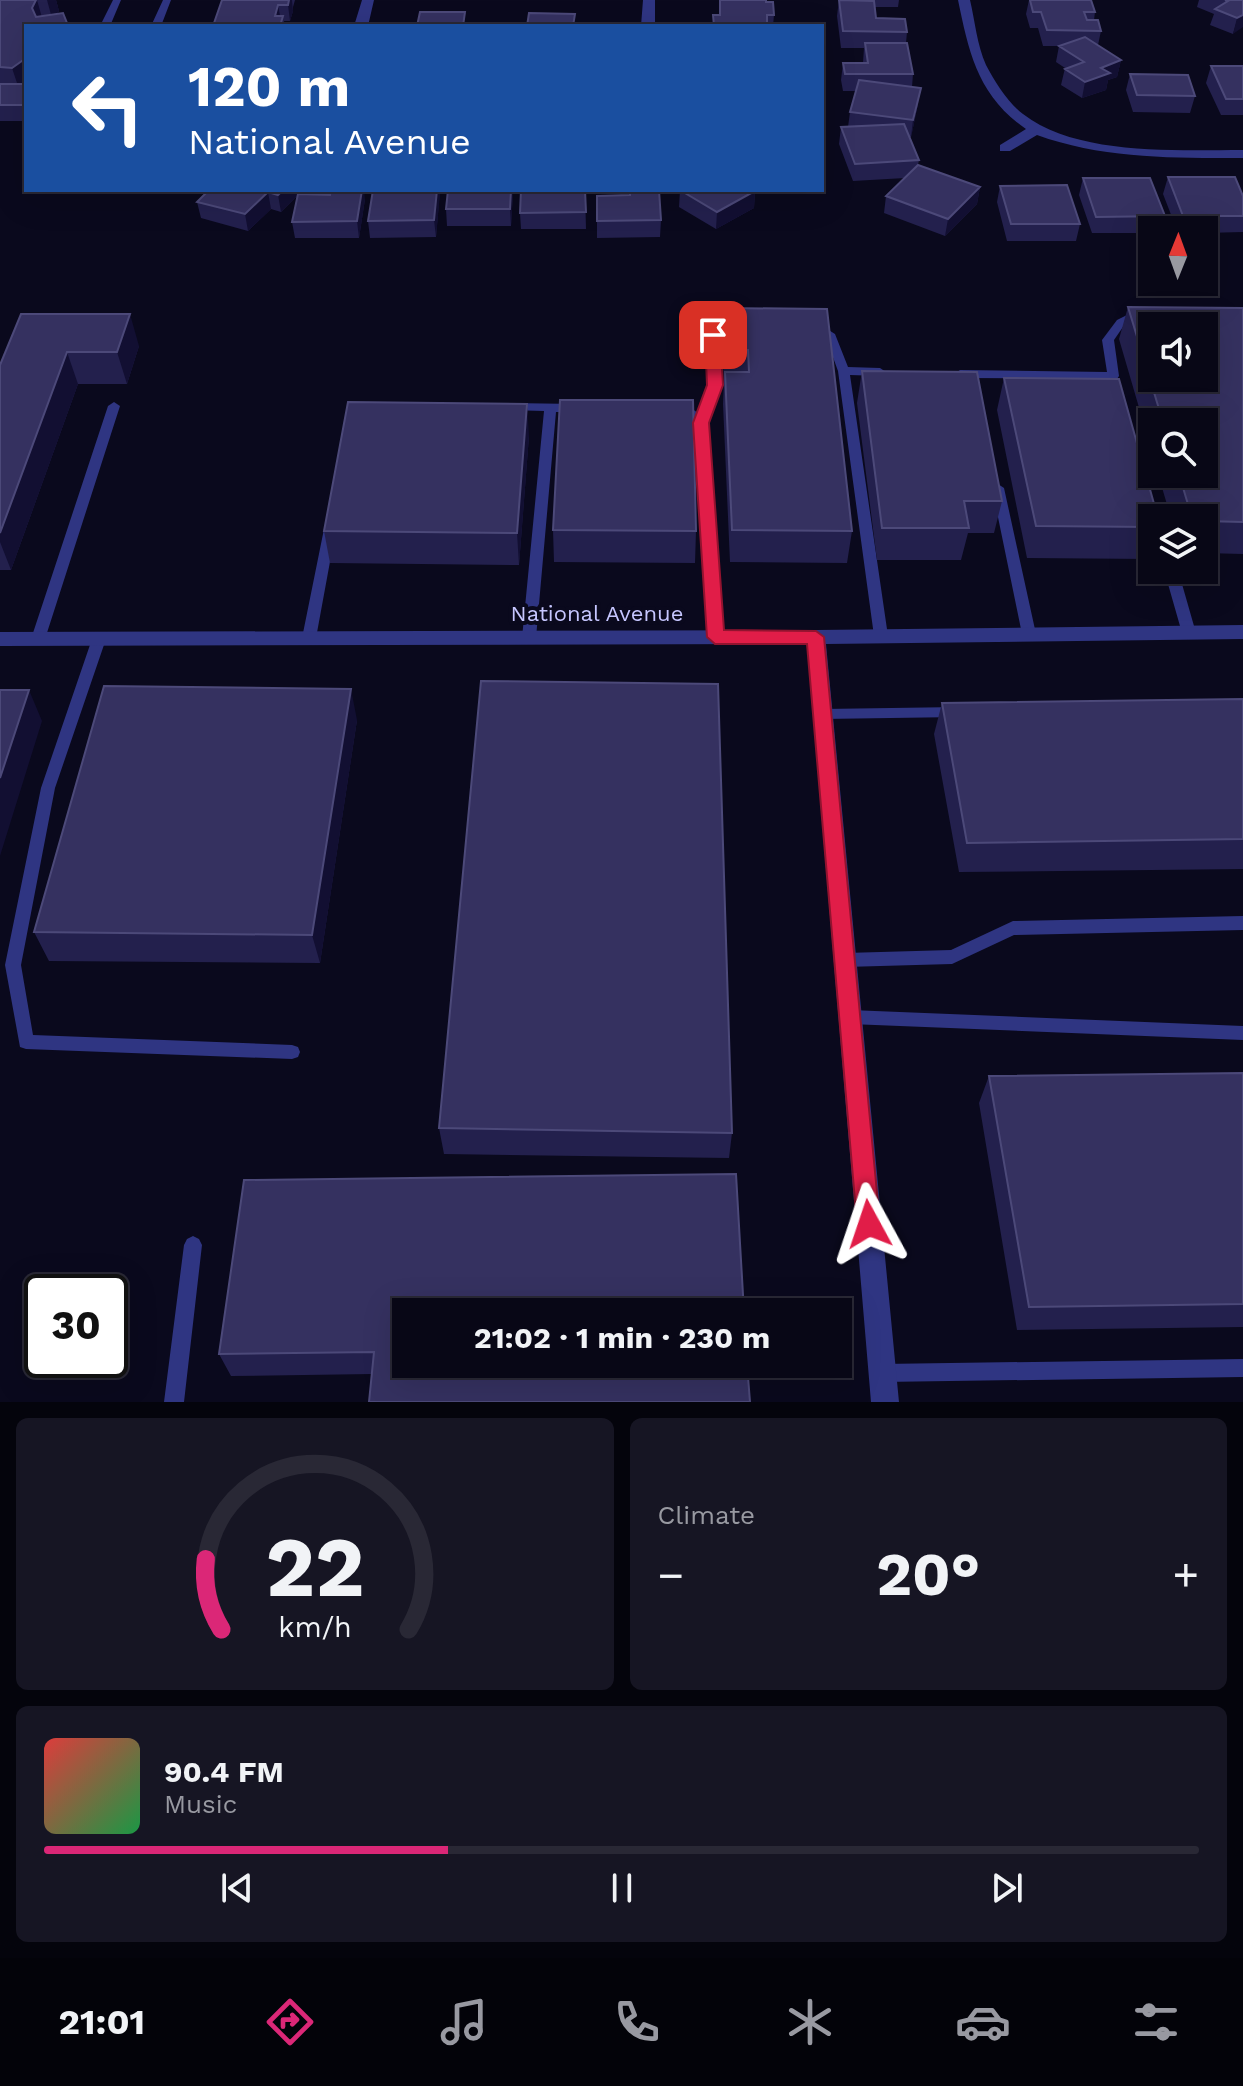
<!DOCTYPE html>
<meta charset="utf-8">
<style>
:root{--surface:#080716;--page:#161523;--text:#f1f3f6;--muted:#9899a1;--line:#292835;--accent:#db2777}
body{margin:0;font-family:"Work Sans",sans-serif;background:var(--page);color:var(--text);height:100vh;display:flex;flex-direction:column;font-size:30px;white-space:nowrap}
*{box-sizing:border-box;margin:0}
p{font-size:26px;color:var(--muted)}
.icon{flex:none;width:44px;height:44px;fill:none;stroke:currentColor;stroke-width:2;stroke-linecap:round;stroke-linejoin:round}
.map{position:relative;height:1402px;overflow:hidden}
.side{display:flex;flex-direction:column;gap:16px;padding:16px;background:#04040c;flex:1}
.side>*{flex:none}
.guide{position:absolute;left:24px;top:24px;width:800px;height:168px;border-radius:0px;box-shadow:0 8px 32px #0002,0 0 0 2px var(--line);background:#1a4fa0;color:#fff;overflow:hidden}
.needle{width:52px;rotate:1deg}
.tools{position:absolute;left:1138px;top:216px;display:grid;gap:16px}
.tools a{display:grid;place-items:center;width:80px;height:80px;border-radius:0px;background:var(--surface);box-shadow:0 8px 32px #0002,0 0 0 2px var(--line);font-size:40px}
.speed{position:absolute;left:24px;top:1274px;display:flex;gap:16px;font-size:40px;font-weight:700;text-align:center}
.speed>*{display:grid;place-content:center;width:104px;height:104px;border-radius:50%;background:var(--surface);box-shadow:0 8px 32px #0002,0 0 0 2px var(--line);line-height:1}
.speed .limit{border:4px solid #111;border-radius:12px;background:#fff;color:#111}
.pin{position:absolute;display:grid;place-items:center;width:68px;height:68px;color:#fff;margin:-34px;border-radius:16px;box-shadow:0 4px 12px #0006}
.me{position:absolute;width:88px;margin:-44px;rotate:355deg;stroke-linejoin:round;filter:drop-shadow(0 0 6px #0008)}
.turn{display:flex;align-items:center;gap:28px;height:168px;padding:0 32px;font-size:36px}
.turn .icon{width:104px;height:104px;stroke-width:2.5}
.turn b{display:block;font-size:56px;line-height:68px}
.big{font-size:60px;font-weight:700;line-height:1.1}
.side .card{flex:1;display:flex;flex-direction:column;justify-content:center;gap:12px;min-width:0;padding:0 28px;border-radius:12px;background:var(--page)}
.side .dial{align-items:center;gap:0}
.dial svg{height:208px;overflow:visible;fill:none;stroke:var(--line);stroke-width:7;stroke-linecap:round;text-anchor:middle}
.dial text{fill:var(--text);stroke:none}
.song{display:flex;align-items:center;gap:24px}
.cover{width:96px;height:96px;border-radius:12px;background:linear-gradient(135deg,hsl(0 70% 55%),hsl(140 70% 35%))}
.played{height:8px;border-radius:4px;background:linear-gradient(90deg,var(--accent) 35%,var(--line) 35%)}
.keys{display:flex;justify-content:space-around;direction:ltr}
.heat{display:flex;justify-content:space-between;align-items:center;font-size:44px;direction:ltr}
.side .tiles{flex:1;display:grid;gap:16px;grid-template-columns:1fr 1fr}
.card:last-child{grid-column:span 2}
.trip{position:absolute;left:392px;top:1298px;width:460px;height:80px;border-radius:0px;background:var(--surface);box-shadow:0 8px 32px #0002,0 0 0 2px var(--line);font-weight:700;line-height:80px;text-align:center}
.tabs{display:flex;height:128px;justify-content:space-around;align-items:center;background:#030309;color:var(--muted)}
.tabs .icon{width:56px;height:56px}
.tabs .current{color:var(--accent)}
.tabs b{font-size:36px;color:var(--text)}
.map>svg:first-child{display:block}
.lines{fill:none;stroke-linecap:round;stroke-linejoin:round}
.lane{fill:#2f3582;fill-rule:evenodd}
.street{fill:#2f3582;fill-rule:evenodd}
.wall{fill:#23204d}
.shaded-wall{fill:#120f32}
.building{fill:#353160;stroke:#4c4979;stroke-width:2;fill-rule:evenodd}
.route{fill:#e11d48;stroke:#92132f;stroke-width:2}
.labels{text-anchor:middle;stroke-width:8;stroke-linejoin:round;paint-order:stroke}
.street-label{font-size:22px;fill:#c6c6ff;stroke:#0a091d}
</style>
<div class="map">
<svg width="1243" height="1402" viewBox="0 0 1243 1402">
<rect width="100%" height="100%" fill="#0a091d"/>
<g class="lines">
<!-- lane -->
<path class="lane" d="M113 0H121L110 26H100Z
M163 0H171L161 26H151Z
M1139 309 1145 312 1143 314 1125 324 1114 340 1119 376 1117 379 960 378 954 374 960 370 1107 372 1102 340 1117 320Z
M737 318 741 319V323L732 326 719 336 721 385 707 423 722 637 715 642 708 637 695 424 686 415 674 413 672 410C679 402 692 407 699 414L709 385 707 335 724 321Z
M816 322 835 334 848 367 880 368 886 372 880 376 850 375 888 636 881 641 874 636 838 371 826 338 810 325Z
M114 402 120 406 45 639 38 644 33 643 31 639 108 406Z
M510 403 577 404 583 408 577 412H556L536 638 529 643 522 638 544 411 506 410 504 407Z
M998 484 1004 488 1036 634 1029 639 1022 634 992 488Z
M330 525 336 529 316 638 309 643 302 638 324 529Z
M1164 570H1178L1196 633 1194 637H1184L1182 633Z
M99 634 106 639 55 788 21 965 33 1035 292 1045 298 1047 300 1052 298 1057 292 1059 26 1049 20 1047 5 965 41 788 92 639Z
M959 707 964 708 966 712 964 716 959 717 823 719 818 718 816 714 818 710 823 709Z
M1243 916V930L1014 935 952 964 845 967 839 965 837 960 839 955 845 953 951 950 1013 921Z
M850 1010 1243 1026V1040L850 1024 844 1022 842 1017 844 1012Z
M193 1236 199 1239 202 1245 184 1402H164L184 1245 187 1239Z
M1243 1359V1377L882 1382 875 1380 873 1373 875 1366 882 1364Z"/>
<!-- street -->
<path class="street" d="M362 0H374L368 26H354Z
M643 0H655V26H641Z
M958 0H970C975 21 977 45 986 65 995 82 1008 103 1023 114 1077 156 1177 150 1243 150V158C1174 158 1103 159 1037 135L1010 151H1000V145L1026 129C978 96 969 53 958 0Z
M1243 625V639L826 644 899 1402H871L807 644 0 646V632L816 630Z"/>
</g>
<!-- wall -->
<path class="wall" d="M0 0H56L59 11 57 14 26 26V121H0Z
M222 0H295L293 7V11L290 21H284L285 26Z
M719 0H766L774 15 773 26H713V15H719Z
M839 0H899L898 7H875L876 18 907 32 906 43 913 74 912 87 918 104 911 137H909L919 160 918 165 980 187 977 204 945 236 884 213 886 196 905 178 853 181 839 144 841 127H848L850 112 856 91H843L841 80 843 63H863L864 48H841L837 16Z
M1029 0H1091L1095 12 1094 20 1101 31 1098 45 1121 60 1117 77 1108 80 1106 90 1082 98 1061 85 1065 68 1056 62 1059 46H1043L1038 28H1030L1026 14Z
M1199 0H1243L1233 34 1210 25 1214 14 1197 7Z
M1211 66H1243V115H1221L1206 83Z
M1130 74 1195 96 1190 113 1133 112 1126 90Z
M1168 177 1243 196V232L1204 233V230H1177L1163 194Z
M1083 178 1165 216 1161 230H1152V233H1092L1079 195Z
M1000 186 1080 224 1076 241H1007L997 202Z
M209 190H297L298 194 365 199 359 238H295L292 222 297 196 281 212 271 209 248 231 201 218 197 202Z
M373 190H440L436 237 370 238 368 221Z
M448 190H513L511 226H447L446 209Z
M585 190 586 229H521L520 213Z
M680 190 755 191 754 208 716 229 679 207Z
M597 196 661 220 660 237 597 238Z
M1128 307 1243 308V554L1204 553V518H1171L1158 474H1204V422H1152V452L1119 339Z
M724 308 852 531 847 563 730 562 723 404 724 382 722 340Z
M21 314 139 346 127 384H78L11 570H0V365Z
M862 371 1002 501 994 533H968L961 560H877L857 403Z
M1004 378 1152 518V553L1150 559 1027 558 997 410Z
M529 436 519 565 330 563 324 531Z
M553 530 696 531 695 563 554 562Z
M1243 699V869L959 872 934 734 942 703Z
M357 720 320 963 49 961 34 932Z
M1243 1073V1327L1017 1330 979 1103 989 1076Z
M439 1128 732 1133 729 1158 444 1154Z
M736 1174 372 1374 231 1376 219 1354Z"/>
<!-- shaded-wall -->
<path class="shaded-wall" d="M36 0H37L43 21 37 26 32 8Z
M47 0H56L59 11 53 22Z
M289 0H292L293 11 290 21 288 5Z
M278 5 281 21 275 16Z
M1243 15V27L1233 34 1237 18Z
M26 58V87L20 92 12 68Z
M1121 60 1117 77 1108 80 1106 90 1082 98 1085 82 1101 68Z
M921 88 918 104 911 137 913 120Z
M980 187 977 204 945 236 948 219Z
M283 190H297L298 195 281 212 278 195Z
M362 190H364L365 199 359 238 357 221Z
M437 190H440V194L436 237 434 220Z
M511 190H513V194L511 226 510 209Z
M755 191 754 208 716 229 717 212Z
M268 192 271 209 248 231 245 214Z
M130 314 139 346 127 384 117 352Z
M67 352 78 384 11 570 0 542V533Z
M527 404 529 436 519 565 517 533Z
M351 689 357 720 320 963 312 935Z
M29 690 42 721 0 856V778Z"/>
<!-- building -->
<path class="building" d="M0 0H36L32 8 36 17 63 13 67 23 53 26H26V58L12 68 0 67Z
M222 0H289L288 5H278L275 16H283L280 26H213Z
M720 0H766V2H773L774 15H767V26H714L713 15H720Z
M839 0 874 1 876 18 905 19 907 32 843 31Z
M1030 0H1091L1095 12H1084L1087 20H1098L1101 31 1047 30 1041 12H1033Z
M1225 0H1243V15L1237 18 1215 9 1228 1Z
M420 12H465L463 26H417Z
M529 13 575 14 573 26H527Z
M1085 37 1121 60 1101 68 1110 73 1085 82 1065 69 1084 62 1059 46Z
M865 43H907L913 74H845L843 63H868Z
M1211 66H1243V99H1226Z
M1130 74 1188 75 1195 96 1137 95Z
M859 80 921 88 913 120 850 112Z
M0 84H26V105H0Z
M904 124 919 160 855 164 841 127Z
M918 165 980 187 948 219 886 196Z
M1168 177H1235L1243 196V216H1183Z
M1083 178H1150L1165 216 1096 217Z
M1067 185 1080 224H1011L1000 186Z
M209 190H283L278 195 268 192 245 214 197 202Z
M331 190H362L357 221 292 222 298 194 330 195Z
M373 190H437L434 220 368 221Z
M448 190H511L510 209H446Z
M521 190H585L586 212 520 213Z
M630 190H659L661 220 597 221V196L630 195Z
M680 190H753L755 191 717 212Z
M1128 307 1243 308V522L1204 521V518H1192L1179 474H1204V422H1163ZM1152 326H1204V378H1152Z
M724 308 827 309 852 531 732 530 725 372H749L748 350H726Z
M21 314H130L117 352H67L0 533V365Z
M862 371 977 372 1002 501H964L969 528H882Z
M1004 378 1119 379 1158 518H1152V527L1036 526Z
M560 400H693L696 531 553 530Z
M348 402 527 404 517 533 324 531Z
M481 681 718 684 732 1133 439 1128Z
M104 686 351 689 312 935 34 932Z
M0 690H29L0 778Z
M1243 699V839L967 843 942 703Z
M1243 1073V1304L1029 1307 989 1076Z
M736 1174 744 1312H406V1364H747L750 1402H369L374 1352 219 1354 244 1180Z"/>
<!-- route -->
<path class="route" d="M713 330 720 335 723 385 709 423 724 630 816 631 824 637 880 1224 877 1232 869 1236 860 1232 857 1224 807 644H715L707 637 693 423 707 385 705 335Z"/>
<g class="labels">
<!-- street labels -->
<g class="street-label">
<text x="597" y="621">National Avenue</text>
</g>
</g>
</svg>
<div class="tools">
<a><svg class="needle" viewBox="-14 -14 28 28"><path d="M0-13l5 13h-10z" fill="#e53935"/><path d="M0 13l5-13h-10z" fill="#9899a1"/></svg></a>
<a><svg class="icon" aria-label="sound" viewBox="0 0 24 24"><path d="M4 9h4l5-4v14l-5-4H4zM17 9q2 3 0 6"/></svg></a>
<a><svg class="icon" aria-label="search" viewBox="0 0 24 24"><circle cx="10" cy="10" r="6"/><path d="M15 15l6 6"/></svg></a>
<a><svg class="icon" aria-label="layers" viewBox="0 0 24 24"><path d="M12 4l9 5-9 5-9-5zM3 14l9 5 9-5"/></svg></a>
</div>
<div class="speed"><div class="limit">30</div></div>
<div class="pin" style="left:713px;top:335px;background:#d93025"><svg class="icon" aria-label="arrive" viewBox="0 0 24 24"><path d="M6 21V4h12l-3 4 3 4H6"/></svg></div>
<svg class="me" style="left:869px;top:1224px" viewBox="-20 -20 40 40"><path d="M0-17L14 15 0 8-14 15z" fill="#e11d48" stroke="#fff" stroke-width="4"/></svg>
<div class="trip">21:02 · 1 min · 230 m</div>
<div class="guide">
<div class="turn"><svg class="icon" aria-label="left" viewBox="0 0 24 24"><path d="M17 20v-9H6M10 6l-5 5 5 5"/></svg><div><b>120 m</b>National Avenue</div></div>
</div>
</div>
<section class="side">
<div class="tiles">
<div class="card dial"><svg viewBox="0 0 100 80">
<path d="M14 69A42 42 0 1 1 86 69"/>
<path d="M14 69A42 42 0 0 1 8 42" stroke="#db2777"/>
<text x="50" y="56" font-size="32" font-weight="700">22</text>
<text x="50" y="72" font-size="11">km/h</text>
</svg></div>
<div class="card"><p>Climate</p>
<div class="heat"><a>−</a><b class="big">20°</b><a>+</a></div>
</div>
<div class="card">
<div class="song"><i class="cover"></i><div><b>90.4 FM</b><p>Music</p></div></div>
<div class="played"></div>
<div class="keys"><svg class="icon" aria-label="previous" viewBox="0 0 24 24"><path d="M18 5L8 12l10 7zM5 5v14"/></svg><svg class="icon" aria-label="pause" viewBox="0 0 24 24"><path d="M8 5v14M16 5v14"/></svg><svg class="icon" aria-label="next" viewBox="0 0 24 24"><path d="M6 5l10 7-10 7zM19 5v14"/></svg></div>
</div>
</div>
</section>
<nav class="tabs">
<b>21:01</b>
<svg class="icon current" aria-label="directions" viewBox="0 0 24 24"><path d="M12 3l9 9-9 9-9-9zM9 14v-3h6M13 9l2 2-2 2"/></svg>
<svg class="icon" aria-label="music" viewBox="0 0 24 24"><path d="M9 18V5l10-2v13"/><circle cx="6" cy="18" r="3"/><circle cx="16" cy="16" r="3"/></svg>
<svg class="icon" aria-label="phone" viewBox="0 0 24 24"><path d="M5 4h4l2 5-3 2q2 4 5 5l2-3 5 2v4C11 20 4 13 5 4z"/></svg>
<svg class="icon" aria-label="climate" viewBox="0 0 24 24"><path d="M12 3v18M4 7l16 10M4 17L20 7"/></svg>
<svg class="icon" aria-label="car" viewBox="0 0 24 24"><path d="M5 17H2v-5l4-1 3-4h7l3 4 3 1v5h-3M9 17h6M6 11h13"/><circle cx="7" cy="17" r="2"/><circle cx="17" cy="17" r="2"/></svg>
<svg class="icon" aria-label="filters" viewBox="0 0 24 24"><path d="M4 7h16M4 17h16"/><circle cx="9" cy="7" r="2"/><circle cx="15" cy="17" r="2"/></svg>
</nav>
